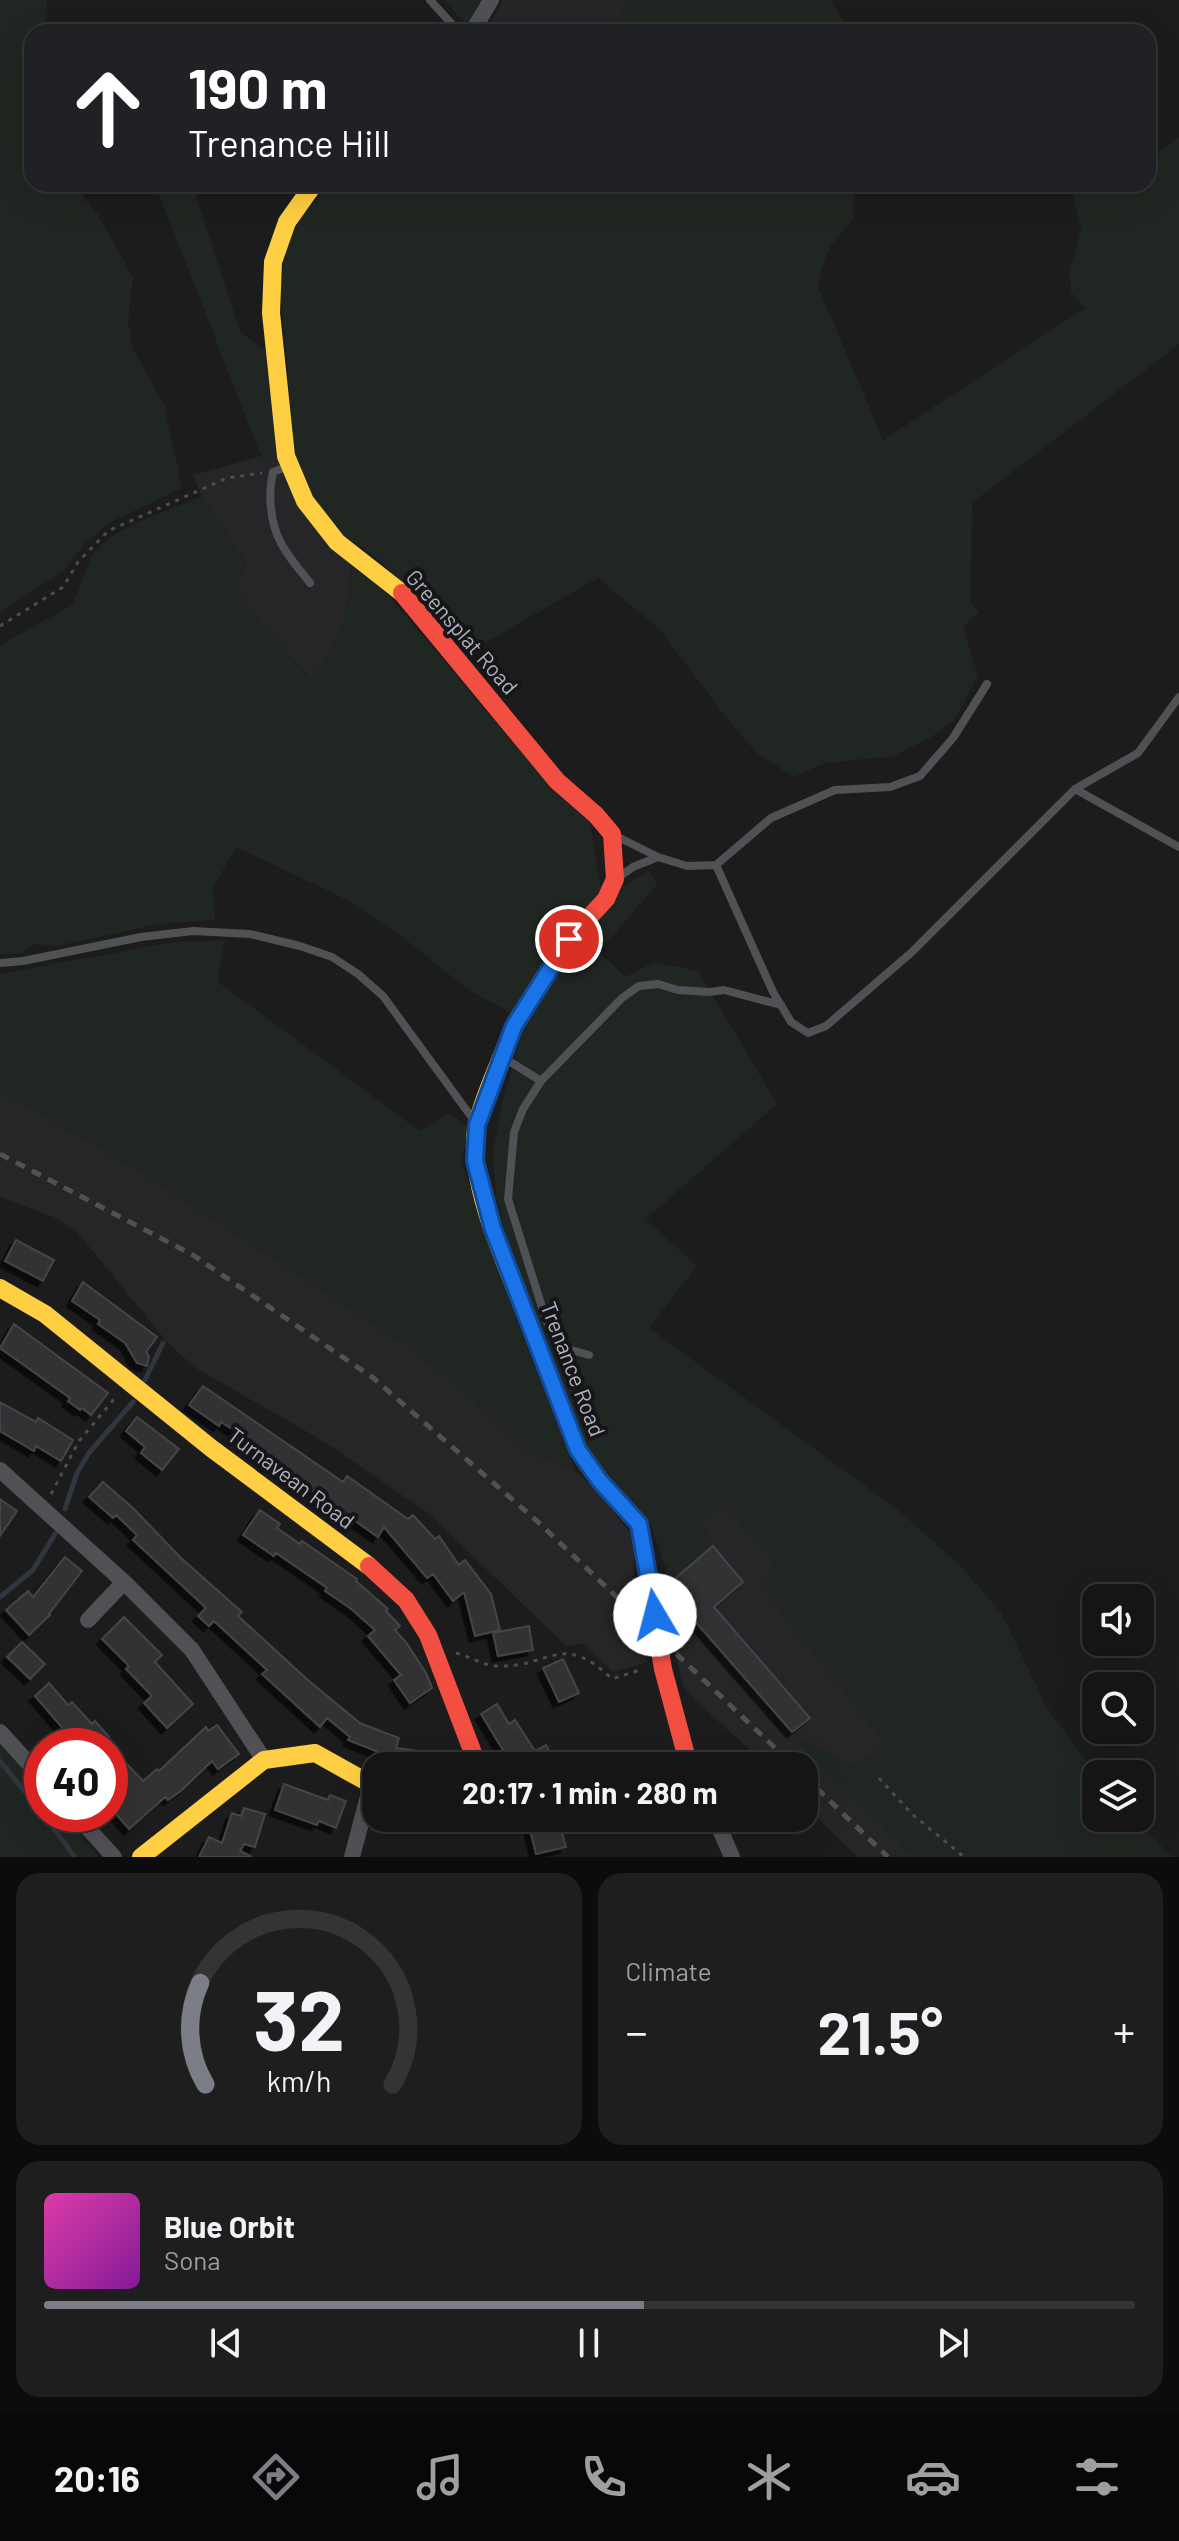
<!DOCTYPE html>
<meta charset="utf-8">
<style>
:root{--surface:#151515;--page:#1e1e1e;--text:#f1f3f6;--muted:#9d9fa0;--line:#343434;--accent:#7b7e84}
body{margin:0;font-family:Barlow,sans-serif;background:var(--page);color:var(--text);height:100vh;display:flex;flex-direction:column;font-size:30px;white-space:nowrap}
*{box-sizing:border-box;margin:0}
p{font-size:26px;color:var(--muted)}
.icon{flex:none;width:44px;height:44px;fill:none;stroke:currentColor;stroke-width:2;stroke-linecap:round;stroke-linejoin:round}
.map{position:relative;height:1857px;overflow:hidden}
.details{display:flex;flex-direction:column;gap:16px;padding:16px;background:#0c0c0c;flex:1}
.details>*{flex:none}
.guide{position:absolute;left:24px;top:24px;width:1132px;height:168px;border-radius:24px;box-shadow:0 8px 32px #0002,0 0 0 2px var(--line);background:#202124;color:#fff;overflow:hidden}
.tools{position:absolute;left:1082px;top:1584px;display:grid;gap:16px}
.tools a{display:grid;place-items:center;width:72px;height:72px;border-radius:16px;background:var(--surface);box-shadow:0 8px 32px #0002,0 0 0 2px var(--line);font-size:40px}
.speed{position:absolute;left:24px;top:1728px;display:flex;gap:16px;font-size:40px;font-weight:700;text-align:center}
.speed>*{display:grid;place-content:center;width:104px;height:104px;border-radius:50%;background:var(--surface);box-shadow:0 8px 32px #0002,0 0 0 2px var(--line);line-height:1}
.speed .limit{border:12px solid #d22;background:#fff;color:#111}
.pin{position:absolute;display:grid;place-items:center;width:68px;height:68px;color:#fff;margin:-34px;border:4px solid #fff;border-radius:50%;box-shadow:0 2px 8px #0007}
.me{position:absolute;width:88px;margin:-44px;rotate:352deg;stroke-linejoin:round;filter:drop-shadow(0 0 6px #0008)}
.turn{display:flex;align-items:center;gap:28px;height:168px;padding:0 32px;font-size:36px}
.turn .icon{width:104px;height:104px;stroke-width:2.5}
.turn b{display:block;font-size:56px;line-height:68px}
.big{font-size:60px;font-weight:700;line-height:1.1}
.details .tile{flex:1;display:flex;flex-direction:column;justify-content:center;gap:12px;min-width:0;padding:0 28px;border-radius:24px;background:var(--page)}
.details .dial{align-items:center;gap:0}
.dial svg{height:208px;overflow:visible;fill:none;stroke:var(--line);stroke-width:7;stroke-linecap:round;text-anchor:middle}
.dial text{fill:var(--text);stroke:none}
.song{display:flex;align-items:center;gap:24px}
.cover{width:96px;height:96px;border-radius:12px;background:linear-gradient(135deg,hsl(320 70% 55%),hsl(290 70% 35%))}
.played{height:8px;border-radius:4px;background:linear-gradient(90deg,var(--accent) 55%,var(--line) 55%)}
.keys{display:flex;justify-content:space-around;direction:ltr}
.heat{display:flex;justify-content:space-between;align-items:center;font-size:44px;direction:ltr}
.details .tiles{flex:1;display:grid;gap:16px;grid-template-columns:1fr 1fr}
.tile:last-child{grid-column:span 2}
.trip{position:absolute;left:362px;top:1752px;width:456px;height:80px;border-radius:24px;background:var(--surface);box-shadow:0 8px 32px #0002,0 0 0 2px var(--line);font-weight:700;line-height:80px;text-align:center}
.tab-bar{display:flex;height:128px;justify-content:space-around;align-items:center;background:#080808;color:var(--muted)}
.tab-bar .icon{width:56px;height:56px}
.tab-bar .on{color:var(--accent)}
.tab-bar b{font-size:36px;color:var(--text)}
.map>svg:first-child{display:block}
.built{fill:#262629}
.green{fill:#202621}
.lines{fill:none;stroke-linecap:round;stroke-linejoin:round}
.stream{stroke:#2f363e;stroke-width:5}
.building{fill:#333334;stroke:#444548;stroke-width:2;filter:url(#shadow)}
.path{stroke:#4c4d50;stroke-width:3;stroke-dasharray:4 6;stroke-linecap:butt}
.lane{stroke:#505155;stroke-width:8}
.street{stroke:#505155;stroke-width:16}
.slow{stroke:#ffcf43;stroke-width:18}
.jam{stroke:#f24e42;stroke-width:18}
.rail{stroke:#505153;stroke-width:5;stroke-dasharray:10 8;stroke-linecap:butt}
.route-casing{stroke:#114b97;stroke-width:20}
.route{stroke:#1a73e8;stroke-width:14}
.labels{text-anchor:middle;stroke-width:8;stroke-linejoin:round;paint-order:stroke}
.street-label{font-size:22px;fill:#aeb2bc;stroke:#161618}
</style>
<div class="map">
<svg width="1179" height="1857" viewBox="0 0 1179 1857">
<defs>
<filter id="shadow"><feDropShadow dx="-5.5" dy="5.5" stdDeviation="0" flood-color="#0009"/></filter>
</defs>
<rect width="100%" height="100%" fill="#1c1c1c"/>
<!-- built -->
<path class="built" d="M503 0H629L610 32H485Z
M261 456 280 457 352 567 343 629 312 681 240 599 239 576 246 563 202 496 193 475Z
M0 1090 138 1170 404 1343 464 1391 526 1450 575 1471 598 1491 632 1535 634 1555 633 1632 648 1662 613 1672 583 1644 566 1646 429 1514 328 1444 194 1367 167 1342 78 1233 56 1218 0 1197Z
M687 1469 785 1554 761 1586 887 1744 856 1766 793 1737 915 1857H858L825 1826 804 1801V1766H768L696 1701 683 1686 670 1629 666 1593 660 1586 668 1566 664 1564 666 1550Z"/>
<!-- green -->
<path class="green" d="M0 0H47L46 32H32V78L22 100 32 119V184H74L98 215 133 277 128 323 133 349 164 404 182 488 109 523 84 544 64 571 0 612Z
M444 0H480L467 26Z
M629 0H831L843 22 832 32H610Z
M1179 137V344L972 503 971 603 979 612 963 627 978 675 955 720 930 738 893 756 826 763 793 777 757 753 728 720 660 630 598 578 466 654 383 563 341 533 313 496 295 459 280 285 286 250 300 218 331 184H856L853 219 830 246 817 284 883 440 1085 308 1071 292 1070 270 1081 230 1074 198V184H1148V147L1159 152Z
M155 184H192L241 333 266 351 280 457 261 456Z
M202 496 246 563 239 576 241 599 311 681 343 629 352 567 379 584 509 738 589 818 601 889 511 1013 467 989 396 932 347 900 236 847 213 888 215 920 159 924 57 946 34 944 23 953 0 954V645L72 605C82 588 83 568 95 552 114 526 171 510 202 496Z
M648 872 658 883 599 952 626 977 653 962 698 971 777 1104 646 1219 697 1266 649 1328 897 1509 960 1565 1002 1614 1047 1708 1096 1774V1818H1134L1172 1857H915L791 1735 856 1766 887 1744 760 1585 776 1565 723 1503 702 1523 711 1542 686 1568 664 1564 651 1524 603 1470 581 1439 510 1252 496 1195 493 1153 502 1103 525 1022 566 961 624 886Z
M225 940 217 981 420 1131 448 1113 469 1128 461 1161 491 1254 575 1471 526 1450 464 1391 404 1343 138 1170 0 1090V974L174 942Z
M0 1743 42 1789V1814H63L99 1857H0Z"/>
<g class="lines">
<!-- stream -->
<path class="stream" d="M145 1380 163 1343
M65 1509 77 1473 89 1453 133 1402
M0 1597 33 1570 55 1534
M0 1761 42 1813
M43 1814 75 1857"/>
</g>
<!-- building -->
<path class="building" d="M16 1240 54 1260 43 1281 5 1261Z
M83 1282 157 1337 146 1352 149 1356 147 1366 137 1363 125 1343 98 1324 100 1320 72 1301Z
M14 1324 108 1393 91 1415 82 1408 80 1410 68 1401 70 1398 0 1348Z
M203 1386 343 1482 347 1476 408 1519 413 1515 435 1539 439 1536 459 1565 465 1560 491 1594 500 1630 475 1636 464 1592 453 1601 433 1574 427 1578 384 1527 378 1537 300 1482 250 1450 255 1444 221 1422 219 1426 189 1405Z
M0 1402 36 1422 38 1418 73 1440 61 1461 36 1446 34 1451 0 1431Z
M137 1417 179 1449 162 1470 141 1453 145 1447 126 1431Z
M103 1482 133 1508 181 1558 242 1612 238 1616 309 1681 360 1723 399 1738 396 1748 458 1756 462 1766H403L404 1762 348 1740 350 1737 327 1718 320 1727 262 1674 267 1670 214 1621 209 1626 198 1616 206 1608 133 1540 137 1535 116 1515 113 1518 89 1497Z
M0 1499 17 1511 0 1536Z
M260 1510 280 1524 277 1528 300 1544 302 1541 357 1579 356 1581 388 1609 386 1611 400 1626 395 1630 406 1642 426 1673 432 1688 410 1703 394 1680 401 1675 368 1636 375 1630 350 1608 325 1591 327 1588 276 1553 274 1556 243 1535Z
M713 1546 743 1582 714 1607 810 1718 792 1732 665 1587Z
M65 1557 82 1571 49 1614 50 1615 29 1635 6 1610 28 1591 33 1597Z
M124 1617 162 1655 155 1662 193 1704 167 1728 144 1703 152 1696 126 1669 129 1666 102 1639Z
M529 1626 533 1650 498 1656 493 1633Z
M22 1642 45 1664 30 1679 7 1657Z
M563 1659 579 1693 559 1702 543 1668Z
M49 1683 68 1705 72 1702 92 1724 95 1721 109 1737 99 1746H78L35 1696Z
M497 1704 509 1724 515 1720 535 1751 546 1745 557 1766H493L492 1762 506 1755 481 1714Z
M217 1725 239 1754 218 1769 212 1761 182 1790 168 1800 165 1797 129 1829 116 1814 120 1810 111 1801 125 1789 110 1773V1746L143 1781 157 1769 159 1771 206 1727 208 1731Z
M284 1784 328 1800 330 1795 346 1801 336 1828 319 1821 317 1825 275 1810Z
M244 1808 265 1814 255 1847 244 1844 240 1851 252 1857H199L209 1837 222 1843 232 1813 241 1816Z
M559 1822 566 1847 536 1854 530 1830Z"/>
<g class="lines">
<!-- path -->
<path class="path" d="M0 626 63 587 78 562 108 531 227 478 262 473
M51 1494 79 1441 115 1398
M456 1653C469 1656 484 1666 497 1666 551 1668 561 1630 612 1679L643 1669
M879 1778 912 1814 964 1857"/>
<!-- lane -->
<path class="lane" d="M430 0 459 32
M289 466 273 472C268 492 270 522 280 541 287 556 300 570 310 583
M1075 789 1179 847
M616 836 658 857
M716 865 773 992 791 1022 808 1033 826 1026 912 952 1075 789 1138 753 1179 697
M619 877 633 867 658 857 687 866 716 865 771 818 835 790 890 787 920 776 953 738 987 684
M0 963 23 961 141 937 193 931 250 934 300 946 332 957 358 974 383 996 473 1119
M504 1058 541 1081
M589 1355 561 1347 546 1320 508 1199 514 1132 523 1109 541 1081 622 998 639 986 658 984 678 990 710 992 724 990 781 1005"/>
<!-- street -->
<path class="street" d="M472 32 491 0
M0 1470 124 1582 192 1650 264 1760
M88 1620 124 1582
M0 1732 42 1778
M75 1814 114 1857
M452 1818H469
M715 1818 732 1857
M352 1857 371 1785"/>
<!-- slow -->
<path class="slow" d="M314 184 287 222 273 262 271 313 286 456 305 501 337 542 402 593
M514 1026C502 1058 485 1091 477 1124 464 1180 512 1277 532 1331
M0 1288 45 1314 211 1448 369 1566
M141 1857 264 1760 315 1753 376 1787"/>
<!-- jam -->
<path class="jam" d="M402 593 557 781 596 815 612 834 615 879 606 899 569 939 514 1026
M532 1331 578 1450 600 1481 639 1524 663 1669 689 1766
M369 1566 406 1600 428 1635 478 1766"/>
<!-- rail -->
<path class="rail" d="M0 1154 193 1255 372 1377 537 1521 794 1766
M804 1776 888 1857"/>
</g>
<g class="lines">
<defs>
<path id="route" d="M569 939 514 1026 477 1125 475 1161 493 1229 578 1450 600 1481 639 1524 655 1615"/>
</defs>
<!-- route casing -->
<use href="#route" class="route-casing"/>
<!-- route -->
<use href="#route" class="route"/>
</g>
<g class="labels">
<!-- street labels -->
<g class="street-label">
<text transform="translate(462 632) rotate(49)" y="8">Greensplat Road</text>
<text transform="translate(573 1369) rotate(69)" y="8">Trenance Road</text>
<text transform="translate(291 1478) rotate(37)" y="8">Turnavean Road</text>
</g>
</g>
</svg>
<div class="tools">
<a><svg class="icon" aria-label="sound" viewBox="0 0 24 24"><path d="M4 9h4l5-4v14l-5-4H4zM17 9q2 3 0 6"/></svg></a>
<a><svg class="icon" aria-label="search" viewBox="0 0 24 24"><circle cx="10" cy="10" r="6"/><path d="M15 15l6 6"/></svg></a>
<a><svg class="icon" aria-label="layers" viewBox="0 0 24 24"><path d="M12 4l9 5-9 5-9-5zM3 14l9 5 9-5"/></svg></a>
</div>
<div class="speed"><div class="limit">40</div></div>
<div class="pin" style="left:569px;top:939px;background:#d93025"><svg class="icon" aria-label="arrive" viewBox="0 0 24 24"><path d="M6 21V4h12l-3 4 3 4H6"/></svg></div>
<svg class="me" style="left:655px;top:1615px" viewBox="-20 -20 40 40"><circle r="19" fill="#fff"/><path d="M0-13L10 11 0 6-10 11z" fill="#1a73e8"/></svg>
<div class="trip">20:17 · 1 min · 280 m</div>
<div class="guide">
<div class="turn"><svg class="icon" aria-label="ahead" viewBox="0 0 24 24"><path d="M12 20V5M6 11l6-6 6 6"/></svg><div><b>190 m</b>Trenance Hill</div></div>
</div>
</div>
<section class="details">
<div class="tiles">
<div class="tile dial"><svg viewBox="0 0 100 80">
<path d="M14 69A42 42 0 1 1 86 69"/>
<path d="M14 69A42 42 0 0 1 12 30" stroke="#7b7e84"/>
<text x="50" y="56" font-size="32" font-weight="700">32</text>
<text x="50" y="72" font-size="11">km/h</text>
</svg></div>
<div class="tile"><p>Climate</p>
<div class="heat"><a>−</a><b class="big">21.5°</b><a>+</a></div>
</div>
<div class="tile">
<div class="song"><i class="cover"></i><div><b>Blue Orbit</b><p>Sona</p></div></div>
<div class="played"></div>
<div class="keys"><svg class="icon" aria-label="previous" viewBox="0 0 24 24"><path d="M18 5L8 12l10 7zM5 5v14"/></svg><svg class="icon" aria-label="pause" viewBox="0 0 24 24"><path d="M8 5v14M16 5v14"/></svg><svg class="icon" aria-label="next" viewBox="0 0 24 24"><path d="M6 5l10 7-10 7zM19 5v14"/></svg></div>
</div>
</div>
</section>
<nav class="tab-bar">
<b>20:16</b>
<svg class="icon on" aria-label="directions" viewBox="0 0 24 24"><path d="M12 3l9 9-9 9-9-9zM9 14v-3h6M13 9l2 2-2 2"/></svg>
<svg class="icon" aria-label="music" viewBox="0 0 24 24"><path d="M9 18V5l10-2v13"/><circle cx="6" cy="18" r="3"/><circle cx="16" cy="16" r="3"/></svg>
<svg class="icon" aria-label="phone" viewBox="0 0 24 24"><path d="M5 4h4l2 5-3 2q2 4 5 5l2-3 5 2v4C11 20 4 13 5 4z"/></svg>
<svg class="icon" aria-label="climate" viewBox="0 0 24 24"><path d="M12 3v18M4 7l16 10M4 17L20 7"/></svg>
<svg class="icon" aria-label="car" viewBox="0 0 24 24"><path d="M5 17H2v-5l4-1 3-4h7l3 4 3 1v5h-3M9 17h6M6 11h13"/><circle cx="7" cy="17" r="2"/><circle cx="17" cy="17" r="2"/></svg>
<svg class="icon" aria-label="filters" viewBox="0 0 24 24"><path d="M4 7h16M4 17h16"/><circle cx="9" cy="7" r="2"/><circle cx="15" cy="17" r="2"/></svg>
</nav>
